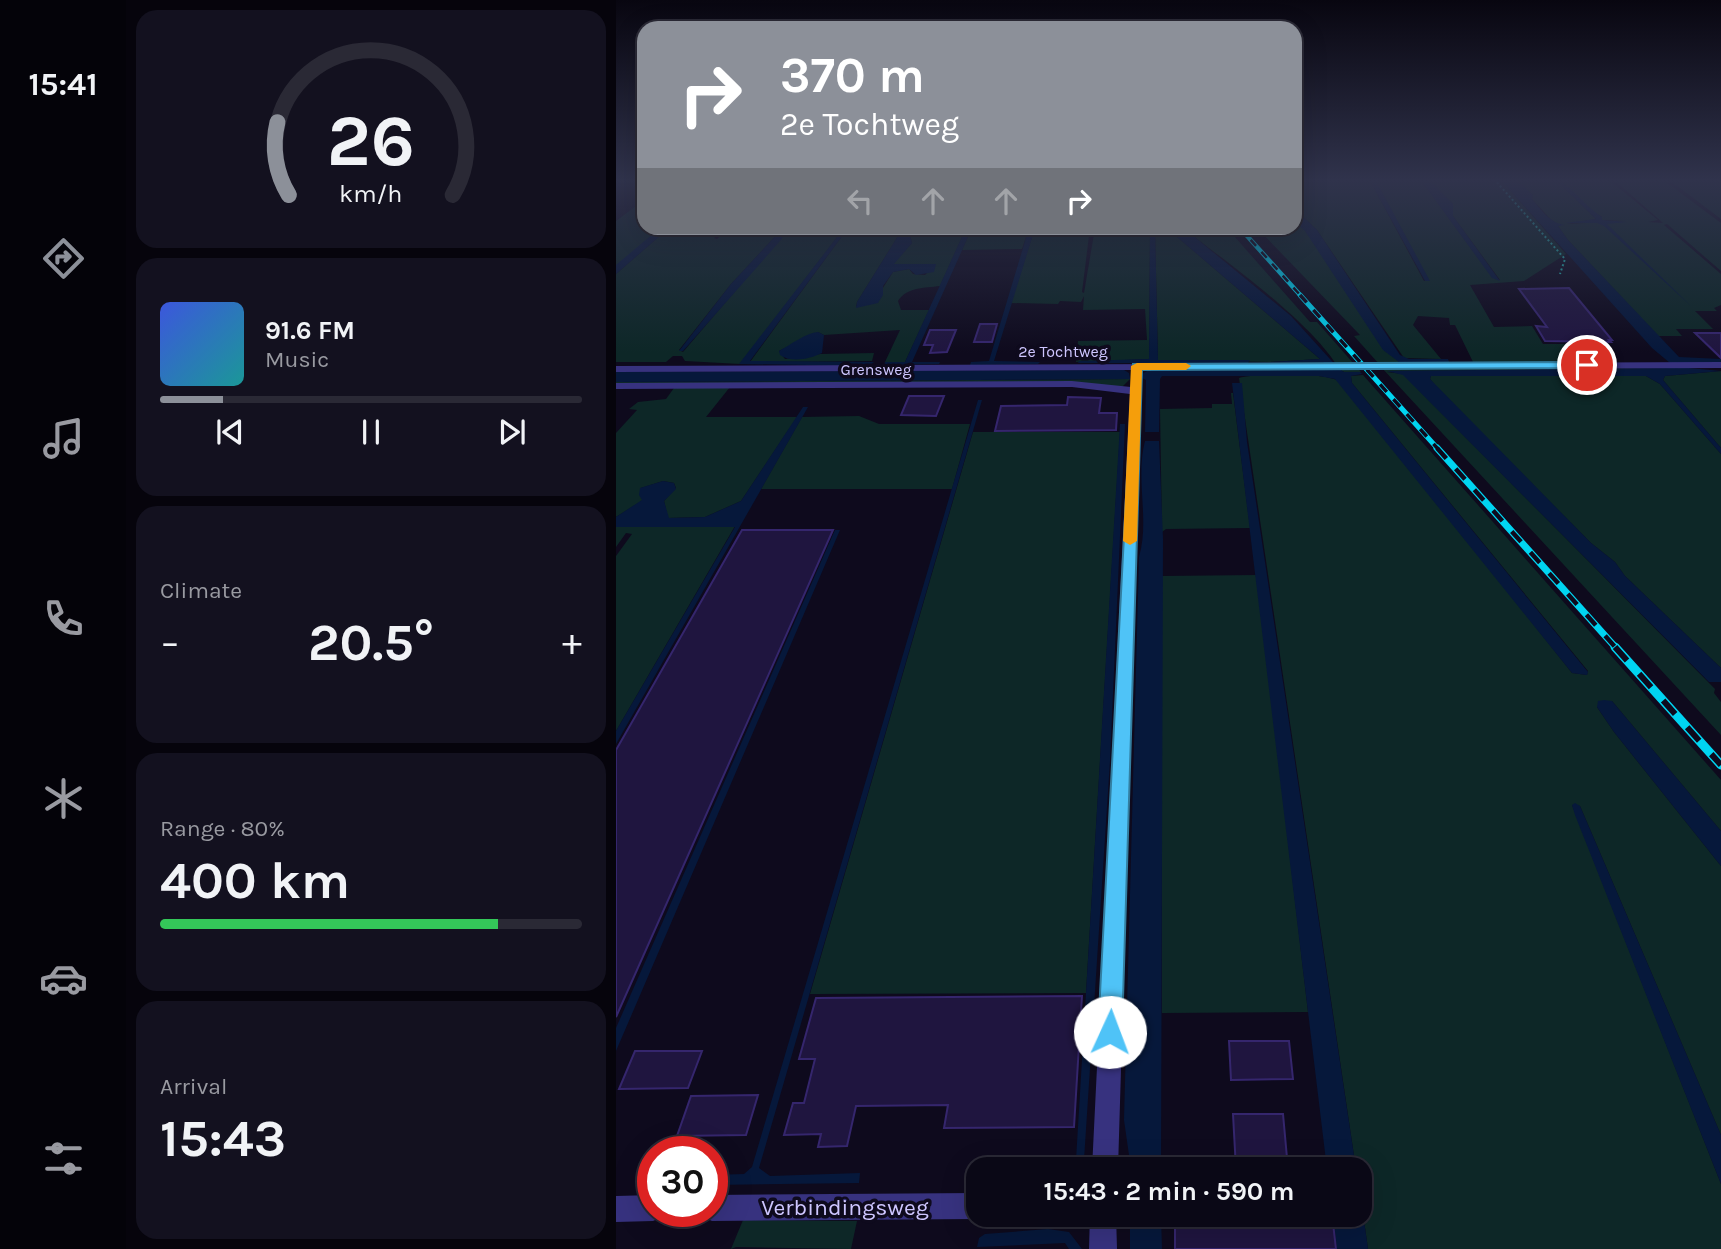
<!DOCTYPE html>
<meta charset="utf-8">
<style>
:root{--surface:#0a0816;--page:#13111f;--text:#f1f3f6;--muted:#999aa1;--line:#2a2935;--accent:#8c9099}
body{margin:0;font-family:Karla,sans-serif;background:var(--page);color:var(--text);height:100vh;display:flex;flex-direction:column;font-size:26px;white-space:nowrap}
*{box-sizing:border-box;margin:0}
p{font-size:23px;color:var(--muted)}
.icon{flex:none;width:38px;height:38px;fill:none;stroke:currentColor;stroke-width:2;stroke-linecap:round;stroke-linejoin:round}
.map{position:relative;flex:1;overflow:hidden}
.sheet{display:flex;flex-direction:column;gap:10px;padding:10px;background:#06040c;width:490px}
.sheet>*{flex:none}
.banner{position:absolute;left:21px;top:21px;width:665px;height:214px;border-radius:21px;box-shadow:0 7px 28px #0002,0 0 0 2px var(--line);background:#8c9099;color:#fff;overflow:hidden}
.speed{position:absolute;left:21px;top:1136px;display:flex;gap:14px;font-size:35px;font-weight:700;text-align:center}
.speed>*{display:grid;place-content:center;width:91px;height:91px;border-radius:50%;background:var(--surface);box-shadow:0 7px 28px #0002,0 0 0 2px var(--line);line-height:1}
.speed .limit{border:10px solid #d22;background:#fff;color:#111}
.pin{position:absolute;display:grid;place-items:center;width:60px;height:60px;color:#fff;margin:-30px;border:4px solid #fff;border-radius:50%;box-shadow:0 2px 7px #0007}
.me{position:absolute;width:77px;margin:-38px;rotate:2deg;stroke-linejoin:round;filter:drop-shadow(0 0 5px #0008)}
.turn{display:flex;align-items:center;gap:24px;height:147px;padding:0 28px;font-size:32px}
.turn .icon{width:91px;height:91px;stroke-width:2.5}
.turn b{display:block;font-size:49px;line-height:60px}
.lanes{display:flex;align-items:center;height:66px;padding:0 28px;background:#0003;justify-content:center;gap:35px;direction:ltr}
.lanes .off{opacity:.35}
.big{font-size:52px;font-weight:700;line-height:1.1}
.sheet .widget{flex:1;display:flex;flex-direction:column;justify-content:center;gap:10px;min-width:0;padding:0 24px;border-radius:21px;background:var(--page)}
.sheet .dial{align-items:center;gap:0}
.dial svg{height:182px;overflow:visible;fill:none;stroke:var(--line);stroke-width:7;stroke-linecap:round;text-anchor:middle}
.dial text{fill:var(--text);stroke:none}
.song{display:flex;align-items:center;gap:21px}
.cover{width:84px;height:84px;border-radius:10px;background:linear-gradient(135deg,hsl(230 70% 55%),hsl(180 70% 35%))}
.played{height:7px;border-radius:4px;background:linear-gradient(90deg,var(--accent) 15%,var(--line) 15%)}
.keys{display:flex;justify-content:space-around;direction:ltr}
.heat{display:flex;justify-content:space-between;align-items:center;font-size:38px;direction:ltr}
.charge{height:10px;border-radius:5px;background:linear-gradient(90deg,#34c759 80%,var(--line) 0)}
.trip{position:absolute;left:350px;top:1157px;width:406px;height:70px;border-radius:21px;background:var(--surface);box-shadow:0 7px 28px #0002,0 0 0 2px var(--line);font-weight:700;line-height:70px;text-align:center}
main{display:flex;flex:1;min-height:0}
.menu{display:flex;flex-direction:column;width:126px;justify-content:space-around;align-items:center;background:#040309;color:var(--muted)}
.menu .icon{width:49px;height:49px}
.menu .active{color:var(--accent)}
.menu b{font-size:32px;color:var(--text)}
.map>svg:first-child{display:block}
.green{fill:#0d2727}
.water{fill:#06183b}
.building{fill:#1f153f;stroke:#35266d;stroke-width:2}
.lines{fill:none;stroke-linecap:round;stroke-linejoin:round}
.path{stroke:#25b4af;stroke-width:2;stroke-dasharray:2 2.5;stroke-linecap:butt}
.street{fill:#37327f;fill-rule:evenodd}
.rail-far3-casing{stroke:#00d4f1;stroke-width:4.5}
.rail-far2-casing{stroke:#00d4f1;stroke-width:5}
.rail-far1-casing{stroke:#00d4f1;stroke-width:7}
.rail-casing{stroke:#00d4f1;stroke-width:9}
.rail-far3{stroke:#0e0a1d;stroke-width:2.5;stroke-dasharray:8;stroke-linecap:butt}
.rail-far2{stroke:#0e0a1d;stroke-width:3.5;stroke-dasharray:10;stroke-linecap:butt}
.rail-far1{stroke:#0e0a1d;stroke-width:4.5;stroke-dasharray:14;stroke-linecap:butt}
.rail{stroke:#0e0a1d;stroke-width:6;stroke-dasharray:18;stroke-linecap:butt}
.route{fill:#4fc3f7;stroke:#337fa1;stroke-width:2}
.slow{fill:#f59e0b}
.labels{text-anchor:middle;stroke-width:7;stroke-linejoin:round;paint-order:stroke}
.far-street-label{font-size:16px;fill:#cec6ff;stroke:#0e0a1d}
.near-street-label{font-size:23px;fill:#cec6ff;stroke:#0e0a1d}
</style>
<main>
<nav class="menu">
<b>15:41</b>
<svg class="icon active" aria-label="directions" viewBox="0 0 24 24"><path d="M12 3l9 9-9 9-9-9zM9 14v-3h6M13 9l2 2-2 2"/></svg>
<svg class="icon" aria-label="music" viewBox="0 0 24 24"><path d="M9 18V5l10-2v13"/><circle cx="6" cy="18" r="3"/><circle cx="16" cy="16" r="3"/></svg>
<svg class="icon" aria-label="phone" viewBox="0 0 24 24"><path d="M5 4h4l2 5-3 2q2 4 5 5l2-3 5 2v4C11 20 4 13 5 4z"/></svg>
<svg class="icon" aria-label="climate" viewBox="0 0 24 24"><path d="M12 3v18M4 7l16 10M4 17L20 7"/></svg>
<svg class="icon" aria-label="car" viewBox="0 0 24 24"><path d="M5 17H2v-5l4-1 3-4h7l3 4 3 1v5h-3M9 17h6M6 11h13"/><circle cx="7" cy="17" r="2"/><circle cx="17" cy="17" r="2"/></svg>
<svg class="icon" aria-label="filters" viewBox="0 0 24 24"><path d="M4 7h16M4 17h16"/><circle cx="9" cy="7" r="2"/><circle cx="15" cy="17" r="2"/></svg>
</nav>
<section class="sheet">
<div class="widget dial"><svg viewBox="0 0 100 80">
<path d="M14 69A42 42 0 1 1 86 69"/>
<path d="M14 69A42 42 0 0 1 9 37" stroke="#8c9099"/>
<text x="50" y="56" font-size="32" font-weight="700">26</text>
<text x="50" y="72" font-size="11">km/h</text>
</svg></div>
<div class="widget">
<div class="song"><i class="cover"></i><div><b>91.6 FM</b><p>Music</p></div></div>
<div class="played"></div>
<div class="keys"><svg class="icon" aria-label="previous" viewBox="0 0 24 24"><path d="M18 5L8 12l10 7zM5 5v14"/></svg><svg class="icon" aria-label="pause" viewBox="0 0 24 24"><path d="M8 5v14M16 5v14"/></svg><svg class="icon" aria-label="next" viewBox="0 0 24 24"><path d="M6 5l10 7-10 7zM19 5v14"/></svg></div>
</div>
<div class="widget"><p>Climate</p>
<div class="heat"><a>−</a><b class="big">20.5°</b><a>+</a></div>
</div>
<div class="widget"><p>Range · 80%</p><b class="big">400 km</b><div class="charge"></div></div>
<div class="widget"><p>Arrival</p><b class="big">15:43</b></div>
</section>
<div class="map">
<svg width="1105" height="1249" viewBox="0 0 1105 1249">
<rect width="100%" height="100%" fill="#0e0a1d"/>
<!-- green -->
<path class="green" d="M679 179H701L704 184 702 179H753L808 281H813L759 179H804L876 277 884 280 837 216V204L812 179H884L950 254 908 281 854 285 878 327 916 326 927 344H972L987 362H857L839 325H834L833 318 802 316 797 325 825 359 788 358 701 230 679 209Z
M899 179H939L980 219 951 224 1009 221 986 220V217L973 209 942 179H992L1042 220 1032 222 1047 223 997 179H1046L1105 223V271L1051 224 1048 225 1105 274V305L1098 308 1101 311H1079L1097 329H1060L1066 336H1042L952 240 942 226 946 224H939L916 199 917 195Z
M1052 179H1101L1105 181V219Z
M28 200V228H45L0 267V221Z
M679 222 689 230 783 362H831L763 364 738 336 744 335 641 228H679Z
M53 228H108L98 238 101 239 113 228H167L115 284 63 350 67 352 173 228H228L124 364 69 361 66 356H57L50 362H0V274Z
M232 228H287L241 302 240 307 265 291 277 272 293 269 297 274 309 275 320 264H277L296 243 294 236 299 228H350L324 286C308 288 291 287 282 301L285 310H313L289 362H269L284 330 208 335 202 332 163 351 169 359 204 354 258 353 256 361 134 362Z
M356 228H413L406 249 346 250Z
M419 228H474L466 292 468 293 479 228H534L533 359 460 362 462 341 531 340 529 309 467 310 468 296 465 302 444 301 442 304 395 303Z
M539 228H554L560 236 704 359 654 362 542 360Z
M570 228H611L694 322H701L745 372H728L723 369C699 327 621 269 581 239Z
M766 368H1054L771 372 787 374 791 378 1099 689 1098 693 1105 702V735Z
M1105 371V448L1047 380 1049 376Z
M747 375 1105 780V831L996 701 981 707 998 732 1105 866V1135L964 806 956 805 1105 1184V1249H752L744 1192V1169H740L623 378C641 373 710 372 725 382L956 673 971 675 972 671 736 383 735 376Z
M815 376H1030L1044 384 1105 454V668L1009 576 999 562 975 543 824 391 814 379Z
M514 379 506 387 0 384V382Z
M114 387 90 417H181L125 501 89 517 52 518 48 501 60 488 58 483 47 481 25 488 27 500 0 517V433L21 410 13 409 22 402 50 399 58 388Z
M615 393H617L634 528 550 529 546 532 544 409 596 408V404H616Z
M243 416 263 424H354L336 489H145L186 417Z
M357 432H504L470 993 194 994Z
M119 526 0 731V556L16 534 10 533 0 547V527Z
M641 575 692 1012 546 1013V576Z
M127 1220 241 1221 235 1249 120 1247 115 1249Z"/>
<!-- water -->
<path class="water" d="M753 179H759L814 281H809Z
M804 179H812L837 204V216L884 281 876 278Z
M884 179H899L917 195 916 199C926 211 934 223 949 225L942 226 952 240 1063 357 1105 359V362L1070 363 1073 368 1105 371 1049 376 1047 380 1105 448V454L1044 384 1030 376H815L814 379 975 543 999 562 1009 576 1105 668V682H1093L787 375 771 371 1054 368V363L1036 348Z
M939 179C956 186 969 206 986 217V220L1011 222 991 224 1076 307 988 226 981 223H949L980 219Z
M679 209 701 230 784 355 793 359H832L833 362H783L767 350 689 231 679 222Z
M44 228H53L0 274V265Z
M167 228H173L164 241 67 351H63L115 284Z
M228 228H232L134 361 258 362 253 366 123 364Z
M287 228H299L294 236 296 243 278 264H320L318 272 300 275 293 269 277 272 267 286V295L262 303 240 308 241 302Z
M350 228H356L296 362H324L323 364 268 365 269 362H289Z
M413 228H419L378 361 424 362 422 364 354 365 355 362 373 361Z
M534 228H539L542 360H634L632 363H462L463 361 533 359Z
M554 228H570L581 239 675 316 723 369 728 372H744L746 374 735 376 736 383 972 672 971 675 956 673 719 379 703 376H546L544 379 543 432H529L530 380 526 378V374L531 371 708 370 714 368 707 362H654L704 359 560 236Z
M202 332 208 335 206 353C194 359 175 363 164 355L163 351C174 345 190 333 202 332Z
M508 370 513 373 514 379 0 382V372Z
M616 383H626L631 442 740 1169H711Z
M362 400H366L143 1168 154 1176 244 1173 243 1183 96 1185V1175L128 1174 136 1167Z
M187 407H192L0 744V731L119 527H0V517L26 500 23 495 24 488 47 481 58 483 60 489 48 501 53 518 89 517 125 501Z
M504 424H509L494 761 468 1160 462 1169H451L460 1160Z
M529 441H543L547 539 545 1169H515L508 1120 523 557C534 520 519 479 529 441Z
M219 530H224L0 1051V1028Z
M988 700 996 701 1105 831V866L998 732 981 707 982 701Z
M959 803 964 806 1105 1135V1184L959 815 956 805Z
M744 1192 752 1249H721L717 1215 744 1214Z
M514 1215H545L546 1249H514Z
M432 1229 453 1232 466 1249H453L449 1243 361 1247 363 1238 369 1234Z"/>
<!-- building -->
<path class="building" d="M953 288 996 340H993L995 342 929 341 920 326 931 327 903 289Z
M364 324H381L376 342H358Z
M314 330H340L331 352 314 353 317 345H308Z
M1079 333H1105V358Z
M293 396H328L320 416 285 415Z
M452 397 485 398 483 413H501L500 430 379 431 385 406 451 405Z
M126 530H217L0 1017V750Z
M466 996 458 1127 328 1128 332 1105 240 1106 231 1146 202 1147 205 1134 168 1135 177 1103H188L199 1059H183L200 998Z
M613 1041H673L677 1079 615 1080Z
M19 1051H86L72 1088 3 1089Z
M142 1095 130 1135 61 1136 75 1096Z
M617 1114H667L672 1169H620Z
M559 1223H717L720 1249H559Z"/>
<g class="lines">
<!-- path -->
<path class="path" d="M878 179 949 259 944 274"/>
<!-- street -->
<path class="street" d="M1105 362V368L526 370 502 1169H476L514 394 456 387 0 389V383L456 381 515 387V370L0 372V366Z
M362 1193V1214H372L362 1219 96 1221 87 1217 84 1211H96V1195Z
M37 1195V1211H49L46 1217 37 1221 0 1222V1196Z
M474 1214H500L501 1249H473Z"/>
<defs>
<path id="rail-far3" d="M624 228 685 296"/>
<path id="rail-far2" d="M684 295 822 449"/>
<path id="rail-far1" d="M821 448 1001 649"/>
<path id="rail" d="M999 647 1105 765"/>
</defs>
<!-- rail-far3 casing -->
<use href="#rail-far3" class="rail-far3-casing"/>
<!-- rail-far2 casing -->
<use href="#rail-far2" class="rail-far2-casing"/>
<!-- rail-far1 casing -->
<use href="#rail-far1" class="rail-far1-casing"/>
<!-- rail casing -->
<use href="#rail" class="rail-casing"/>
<!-- rail-far3 -->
<use href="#rail-far3" class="rail-far3"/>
<!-- rail-far2 -->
<use href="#rail-far2" class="rail-far2"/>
<!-- rail-far1 -->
<use href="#rail-far1" class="rail-far1"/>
<!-- rail -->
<use href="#rail" class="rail"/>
</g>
<!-- sky -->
<linearGradient id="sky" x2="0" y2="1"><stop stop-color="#080610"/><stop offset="0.51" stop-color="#30334c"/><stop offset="1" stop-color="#30334c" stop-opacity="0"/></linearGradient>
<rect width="1105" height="353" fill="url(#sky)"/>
<!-- route -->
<path class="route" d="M971 362 975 363V368L526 370 506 1032 503 1040 494 1043 486 1040 482 1032 517 364Z"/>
<!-- slow -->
<path class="slow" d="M521 363H570L575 366 570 370H526L521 541 514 545 507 541 515 366Z"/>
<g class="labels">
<!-- far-street labels -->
<g class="far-street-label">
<text x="447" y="357">2e Tochtweg</text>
<text x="260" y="375">Grensweg</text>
</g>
<!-- near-street labels -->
<g class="near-street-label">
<text x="229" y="1215">Verbindingsweg</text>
</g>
</g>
</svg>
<div class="speed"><div class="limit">30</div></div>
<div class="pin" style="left:971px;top:365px;background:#d93025"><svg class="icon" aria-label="arrive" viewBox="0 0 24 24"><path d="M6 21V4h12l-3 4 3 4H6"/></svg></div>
<svg class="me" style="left:494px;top:1032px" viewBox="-20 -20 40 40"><circle r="19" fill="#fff"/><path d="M0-13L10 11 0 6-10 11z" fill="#4fc3f7"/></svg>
<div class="trip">15:43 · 2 min · 590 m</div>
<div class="banner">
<div class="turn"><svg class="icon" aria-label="right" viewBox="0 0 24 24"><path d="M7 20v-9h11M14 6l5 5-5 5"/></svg><div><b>370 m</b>2e Tochtweg</div></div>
<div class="lanes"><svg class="icon off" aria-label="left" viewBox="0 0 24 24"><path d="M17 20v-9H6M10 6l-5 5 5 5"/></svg><svg class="icon off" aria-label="ahead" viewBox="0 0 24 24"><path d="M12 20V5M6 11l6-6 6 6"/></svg><svg class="icon off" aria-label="ahead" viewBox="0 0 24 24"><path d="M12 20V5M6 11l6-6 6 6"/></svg><svg class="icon" aria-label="right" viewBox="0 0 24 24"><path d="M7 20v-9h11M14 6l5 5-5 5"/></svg></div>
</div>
</div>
</main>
